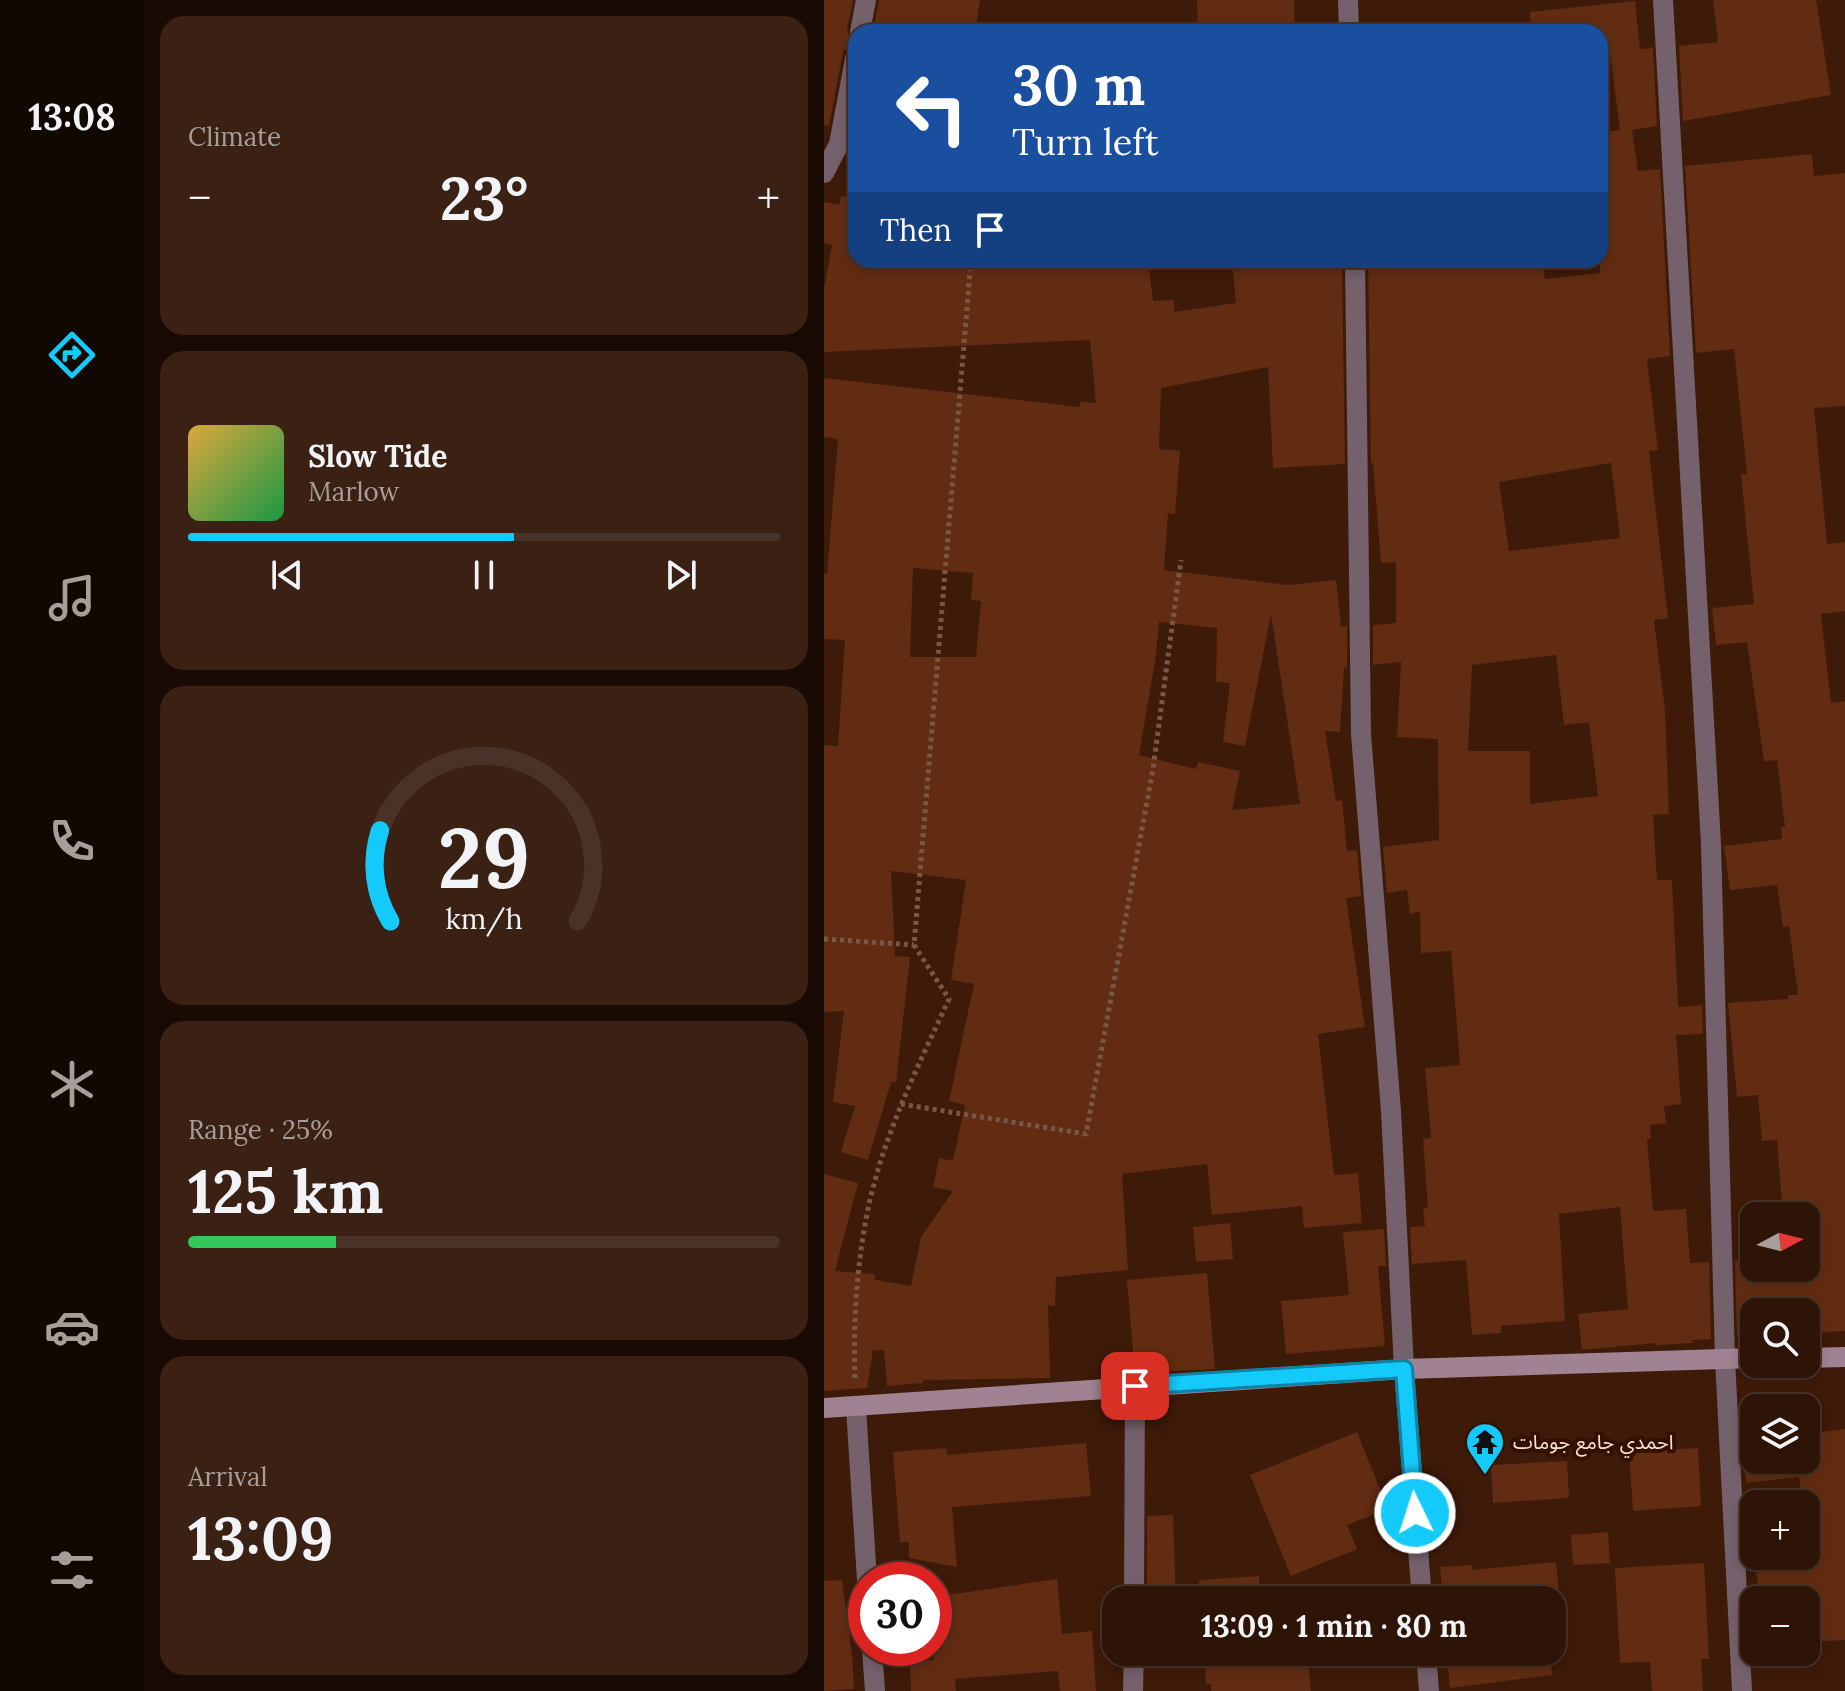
<!DOCTYPE html>
<meta charset="utf-8">
<style>
:root{--surface:#2e1406;--page:#3a2114;--text:#f1f3f6;--muted:#a79e9b;--line:#493328;--accent:#14cafb}
body{margin:0;font-family:Lora,"Noto Sans Arabic",serif;background:var(--page);color:var(--text);height:100vh;display:flex;flex-direction:column;font-size:30px;white-space:nowrap}
*{box-sizing:border-box;margin:0}
p{font-size:26px;color:var(--muted)}
.icon{flex:none;width:44px;height:44px;fill:none;stroke:currentColor;stroke-width:2;stroke-linecap:round;stroke-linejoin:round}
.map{position:relative;flex:1;overflow:hidden}
.panel{display:flex;flex-direction:column;gap:16px;padding:16px;background:#190b03;width:680px}
.panel>*{flex:none}
.top-card{position:absolute;left:24px;top:24px;width:760px;height:244px;border-radius:24px;box-shadow:0 4px 12px #0003,0 0 0 2px var(--line);background:#1a4fa0;color:#fff;overflow:hidden}
.needle{width:52px;rotate:83deg}
.fabs{position:absolute;left:916px;top:1202px;display:grid;gap:16px}
.fabs a{display:grid;place-items:center;width:80px;height:80px;border-radius:16px;background:var(--surface);box-shadow:0 4px 12px #0003,0 0 0 2px var(--line);font-size:40px}
.speed{position:absolute;left:24px;top:1562px;display:flex;gap:16px;font-size:40px;font-weight:700;text-align:center}
.speed>*{display:grid;place-content:center;width:104px;height:104px;border-radius:50%;background:var(--surface);box-shadow:0 4px 12px #0003,0 0 0 2px var(--line);line-height:1}
.speed .limit{border:12px solid #d22;background:#fff;color:#111}
.pin{position:absolute;display:grid;place-items:center;width:68px;height:68px;color:#fff;margin:-34px;border-radius:16px;box-shadow:0 4px 12px #0006}
.me{position:absolute;width:88px;margin:-44px;rotate:356deg;stroke-linejoin:round;filter:drop-shadow(0 0 6px #0008)}
.turn{display:flex;align-items:center;gap:28px;height:168px;padding:0 32px;font-size:36px}
.turn .icon{width:104px;height:104px;stroke-width:2.5}
.turn b{display:block;font-size:56px;line-height:68px}
.then{display:flex;align-items:center;height:76px;padding:0 32px;background:#0003;gap:16px;font-size:30px}
.big{font-size:60px;font-weight:800;line-height:1.1}
.panel .tile{flex:1;display:flex;flex-direction:column;justify-content:center;gap:12px;min-width:0;padding:0 28px;border-radius:24px;background:var(--page)}
.panel .dial{align-items:center;gap:0}
.dial svg{height:208px;overflow:visible;fill:none;stroke:var(--line);stroke-width:7;stroke-linecap:round;text-anchor:middle}
.dial text{fill:var(--text);stroke:none}
.song{display:flex;align-items:center;gap:24px}
.cover{width:96px;height:96px;border-radius:12px;background:linear-gradient(135deg,hsl(40 70% 55%),hsl(140 70% 35%))}
.played{height:8px;border-radius:4px;background:linear-gradient(90deg,var(--accent) 55%,var(--line) 55%)}
.keys{display:flex;justify-content:space-around;direction:ltr}
.heat{display:flex;justify-content:space-between;align-items:center;font-size:44px;direction:ltr}
.charge{height:12px;border-radius:6px;background:linear-gradient(90deg,#34c759 25%,var(--line) 0)}
.trip{position:absolute;left:278px;top:1586px;width:464px;height:80px;border-radius:24px;background:var(--surface);box-shadow:0 4px 12px #0003,0 0 0 2px var(--line);font-weight:800;line-height:80px;text-align:center}
main{display:flex;flex:1;min-height:0}
.dock{display:flex;flex-direction:column;width:144px;justify-content:space-around;align-items:center;background:#120802;color:var(--muted)}
.dock .icon{width:56px;height:56px}
.dock .current{color:var(--accent)}
.dock b{font-size:36px;color:var(--text)}
.map>svg:first-child{display:block}
.building{fill:#612c12;fill-rule:evenodd}
.lines{fill:none;stroke-linecap:round;stroke-linejoin:round}
.path{stroke:#785747;stroke-width:5;stroke-dasharray:4 4;stroke-linecap:butt}
.street{stroke:#74616b;stroke-width:20}
.secondary{stroke:#a08293;stroke-width:20}
.route-casing{stroke:#0d83a3;stroke-width:20}
.route{stroke:#14cafb;stroke-width:14}
.labels{text-anchor:middle;stroke-width:8;stroke-linejoin:round;paint-order:stroke}
.poi-label{font-size:20px;fill:#fae1d6;stroke:#331001;text-anchor:start}
</style>
<main>
<nav class="dock">
<b>13:08</b>
<svg class="icon current" aria-label="directions" viewBox="0 0 24 24"><path d="M12 3l9 9-9 9-9-9zM9 14v-3h6M13 9l2 2-2 2"/></svg>
<svg class="icon" aria-label="music" viewBox="0 0 24 24"><path d="M9 18V5l10-2v13"/><circle cx="6" cy="18" r="3"/><circle cx="16" cy="16" r="3"/></svg>
<svg class="icon" aria-label="phone" viewBox="0 0 24 24"><path d="M5 4h4l2 5-3 2q2 4 5 5l2-3 5 2v4C11 20 4 13 5 4z"/></svg>
<svg class="icon" aria-label="climate" viewBox="0 0 24 24"><path d="M12 3v18M4 7l16 10M4 17L20 7"/></svg>
<svg class="icon" aria-label="car" viewBox="0 0 24 24"><path d="M5 17H2v-5l4-1 3-4h7l3 4 3 1v5h-3M9 17h6M6 11h13"/><circle cx="7" cy="17" r="2"/><circle cx="17" cy="17" r="2"/></svg>
<svg class="icon" aria-label="filters" viewBox="0 0 24 24"><path d="M4 7h16M4 17h16"/><circle cx="9" cy="7" r="2"/><circle cx="15" cy="17" r="2"/></svg>
</nav>
<section class="panel">
<div class="tile"><p>Climate</p>
<div class="heat"><a>−</a><b class="big">23°</b><a>+</a></div>
</div>
<div class="tile">
<div class="song"><i class="cover"></i><div><b>Slow Tide</b><p>Marlow</p></div></div>
<div class="played"></div>
<div class="keys"><svg class="icon" aria-label="previous" viewBox="0 0 24 24"><path d="M18 5L8 12l10 7zM5 5v14"/></svg><svg class="icon" aria-label="pause" viewBox="0 0 24 24"><path d="M8 5v14M16 5v14"/></svg><svg class="icon" aria-label="next" viewBox="0 0 24 24"><path d="M6 5l10 7-10 7zM19 5v14"/></svg></div>
</div>
<div class="tile dial"><svg viewBox="0 0 100 80">
<path d="M14 69A42 42 0 1 1 86 69"/>
<path d="M14 69A42 42 0 0 1 10 34" stroke="#14cafb"/>
<text x="50" y="56" font-size="32" font-weight="700">29</text>
<text x="50" y="72" font-size="11">km/h</text>
</svg></div>
<div class="tile"><p>Range · 25%</p><b class="big">125 km</b><div class="charge"></div></div>
<div class="tile"><p>Arrival</p><b class="big">13:09</b></div>
</section>
<div class="map">
<svg width="1021" height="1691" viewBox="0 0 1021 1691">
<rect width="100%" height="100%" fill="#3e1a08"/>
<!-- building -->
<path class="building" d="M0 0H29L23 30 28 42 19 52 5 126 0 125Z
M55 0H156L151 32H49Z
M373 0H470V32H374Z
M889 0H992L1007 95 859 121 855 46 894 42Z
M811 1 816 49 829 48 833 126 808 130 814 171 836 169 846 356 823 359 834 450 825 451 844 618 830 620 841 711 845 814 829 815 833 880H848L854 1007 878 1005 879 1034 852 1035 857 1104 840 1106 842 1123 826 1125 827 1139H823L829 1211 862 1209 866 1263 885 1262 887 1339 868 1340 869 1343 832 1345V1343L758 1350 754 1314 804 1309 796 1207 735 1214 741 1321 677 1326V1333L648 1335 642 1260 588 1264 586 1227 601 1226 599 1208 604 1207 599 1139 607 1138 601 1068 636 1065 627 951 597 953 596 912 586 914 583 890 563 893 559 847 615 840 614 739 573 737 577 662 549 665V625L572 623V562L557 563 549 463H547L544 260H718L721 279 776 273V151L782 150 780 132 796 130 785 46 776 47V32H707L706 12ZM787 463 796 538 685 551 675 482ZM732 655 740 725 765 722 774 796 706 804V751H644L648 665Z
M988 154 990 176 1021 173V406L990 408 1003 544 1021 542V611L997 614 1007 703 1021 701V1331L982 1333V1312H930V1336L913 1337 911 1261 930 1260V1268H982V1216H959L953 1140 938 1141 934 1095 913 1097 904 1003 964 999V995H974L965 926 959 927 953 885 906 890 900 846 958 839 957 827H961L953 760 940 761 923 642 892 645 888 608 930 604 917 474H923L910 349 872 353 861 166Z
M17 196 32 198V260H129L128 264 188 260H324L329 301 350 300V312L412 303 408 260H518L521 464 449 468 444 367 337 388 335 449 356 451 351 514 344 513 340 570 464 585 512 580 517 626H523V667L520 668 516 732 501 731 512 801 518 800 523 851 533 850 537 896 522 898 541 1027 494 1034 510 1175 534 1173 538 1223 480 1228 478 1206 388 1215 383 1164 298 1174 304 1270 232 1277 231 1306 224 1305 226 1378 99 1380V1383L63 1386 60 1350H49L43 1388 0 1391V1174L34 1183 11 1271 51 1274V1280L87 1286 97 1237 129 1191 109 1187 115 1158 129 1161 141 1105 125 1101 150 984 127 980 142 880 67 871 71 956 86 957 72 1082H67L44 1160 17 1152 31 1106 9 1102 20 1011 0 1012V745L14 746 21 640 0 639V574H3L14 439 0 437V378L256 407V402L272 403 266 340 0 352V288L8 245 0 243V202L15 205ZM89 568 149 573 147 600 157 601 152 657H86ZM447 614 476 804 408 810 416 771 374 762 372 769 315 755 332 655 335 622 393 628 392 682 406 683 399 742 421 746Z
M406 1223 409 1259 372 1262 369 1227Z
M560 1229 562 1266H554L561 1346 462 1354 457 1301 525 1295 519 1232Z
M383 1273 391 1369 311 1373 303 1280Z
M1021 1429V1640L982 1642V1600H936L930 1556H982V1504H978L975 1477 922 1483 918 1446H924L923 1440H930V1460H982V1434Z
M533 1432 564 1509 523 1525 533 1549 467 1576 426 1475Z
M262 1443 267 1496 128 1507 133 1567 85 1558V1542H76L69 1452 122 1448 123 1455Z
M874 1448 877 1506 809 1511 805 1452Z
M743 1461 745 1498 669 1503 667 1465Z
M349 1515 352 1600H323V1516Z
M784 1532 786 1563 749 1565 747 1535Z
M732 1562 737 1610 728 1611V1600H619L616 1567 648 1565V1570Z
M880 1563 885 1659H877L879 1691H828L826 1662 796 1663 791 1568Z
M435 1576 436 1600H377L375 1580Z
M233 1579 238 1634 268 1631 272 1691H236L234 1671 131 1679 132 1691H87L86 1661 110 1660V1597Z
M18 1580 28 1654 30 1689 0 1691V1581Z
M380 1652H439L440 1664 484 1662 487 1691H387V1684H382Z
M669 1652H726L728 1675 626 1688 623 1658Z"/>
<g class="lines">
<!-- path -->
<path class="path" d="M0 939 90 945
M77 1104 262 1134 329 769 357 560
M31 1378C29 1318 33 1258 46 1200 62 1130 95 1064 125 999L90 945 147 260"/>
<!-- street -->
<path class="street" d="M524 0 525 32
M839 0 887 844 901 1359 918 1691
M36 32 42 0
M0 173 15 144 32 54
M531 260 537 734 567 1111 580 1369 598 1600
M32 1408 43 1580
M310 1600 311 1386
M48 1648 51 1691
M602 1652 605 1691
M309 1691 310 1652"/>
<!-- secondary -->
<path class="secondary" d="M982 1358 1021 1357
M0 1408 580 1369 930 1358"/>
</g>
<g class="lines">
<defs>
<path id="route" d="M311 1386 580 1369 591 1513"/>
</defs>
<!-- route casing -->
<use href="#route" class="route-casing"/>
<!-- route -->
<use href="#route" class="route"/>
</g>
<!-- icons -->
<defs>
<symbol id="temple-pin" viewBox="-11 -11 22 30"><path d="M0 17L-7.5 6A9.5 9.5 0 1 1 7.5 6Z" fill="#14cafb" stroke="#331001"/><path d="M0-6L5-2H3V0L6.5 2.5H4V6H1.5V3h-3V6H-4V2.5H-6.5L-3 0V-2H-5Z" fill="#111"/></symbol>
</defs>
<g fill-rule="evenodd">
<use href="#temple-pin" x="639" y="1420" width="44" height="60"/>
</g>
<g class="labels">
<!-- poi labels -->
<g class="poi-label">
<text x="689" y="1449">احمدي جامع جومات</text>
</g>
</g>
</svg>
<div class="fabs">
<a><svg class="needle" viewBox="-14 -14 28 28"><path d="M0-13l5 13h-10z" fill="#e53935"/><path d="M0 13l5-13h-10z" fill="#a79e9b"/></svg></a>
<a><svg class="icon" aria-label="search" viewBox="0 0 24 24"><circle cx="10" cy="10" r="6"/><path d="M15 15l6 6"/></svg></a>
<a><svg class="icon" aria-label="layers" viewBox="0 0 24 24"><path d="M12 4l9 5-9 5-9-5zM3 14l9 5 9-5"/></svg></a>
<a>+</a>
<a>−</a>
</div>
<div class="speed"><div class="limit">30</div></div>
<div class="pin" style="left:311px;top:1386px;background:#d93025"><svg class="icon" aria-label="arrive" viewBox="0 0 24 24"><path d="M6 21V4h12l-3 4 3 4H6"/></svg></div>
<svg class="me" style="left:591px;top:1513px" viewBox="-20 -20 40 40"><circle r="17" fill="#14cafb" stroke="#fff" stroke-width="3"/><path d="M0-11L8 9 0 5-8 9z" fill="#fff"/></svg>
<div class="trip">13:09 · 1 min · 80 m</div>
<div class="top-card">
<div class="turn"><svg class="icon" aria-label="left" viewBox="0 0 24 24"><path d="M17 20v-9H6M10 6l-5 5 5 5"/></svg><div><b>30 m</b>Turn left</div></div>
<div class="then">Then<svg class="icon" aria-label="arrive" viewBox="0 0 24 24"><path d="M6 21V4h12l-3 4 3 4H6"/></svg></div>
</div>
</div>
</main>
